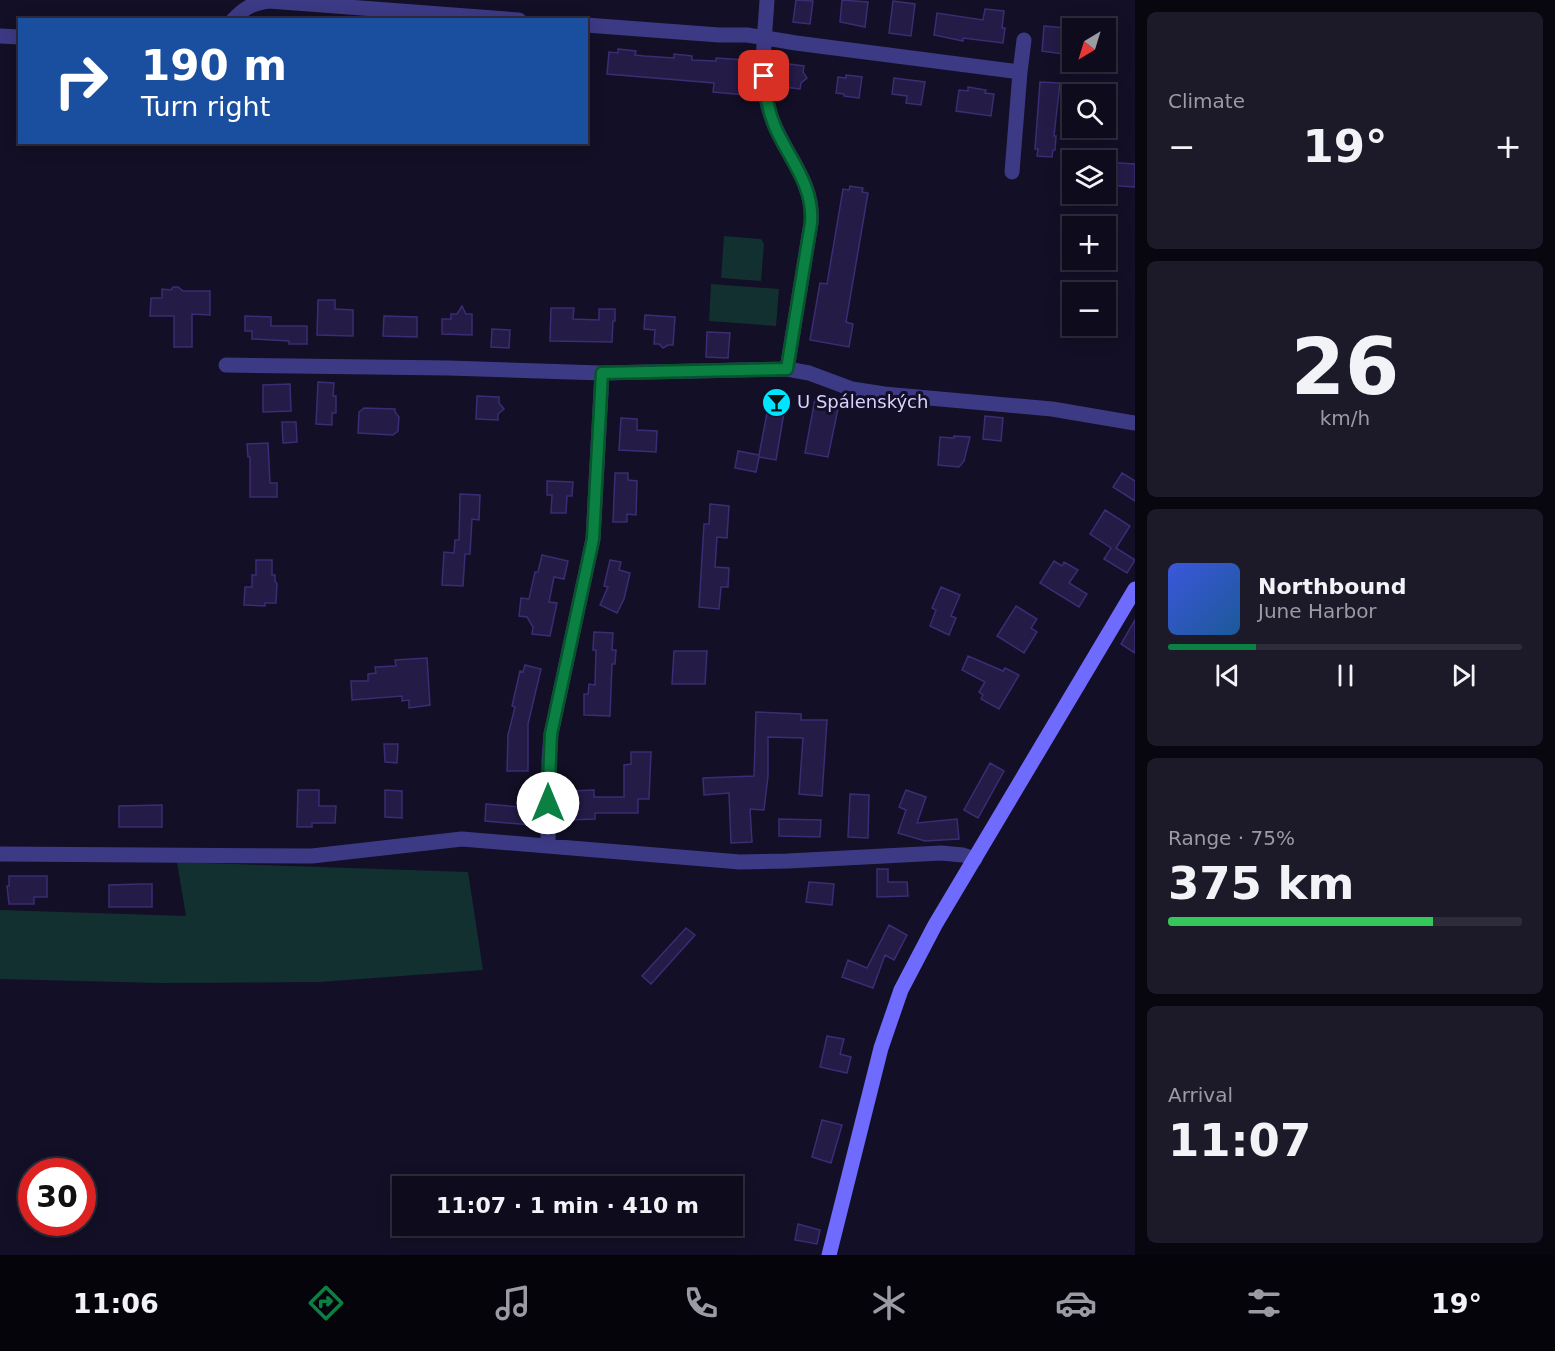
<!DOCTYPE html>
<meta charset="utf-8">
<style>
:root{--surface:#0e0b1c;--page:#1c1929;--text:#f1f3f6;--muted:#9b9ba3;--line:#2e2b3b;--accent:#0b8043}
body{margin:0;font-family:"DejaVu Sans",sans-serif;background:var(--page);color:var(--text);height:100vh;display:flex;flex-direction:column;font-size:22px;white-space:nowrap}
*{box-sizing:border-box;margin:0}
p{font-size:20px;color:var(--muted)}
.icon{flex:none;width:33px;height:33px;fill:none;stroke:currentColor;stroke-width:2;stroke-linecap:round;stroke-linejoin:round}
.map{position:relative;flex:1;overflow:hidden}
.drawer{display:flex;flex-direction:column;gap:12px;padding:12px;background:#08060f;width:420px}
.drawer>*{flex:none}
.hud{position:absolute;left:18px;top:18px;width:570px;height:126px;border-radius:0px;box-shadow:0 3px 15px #0003,0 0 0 2px var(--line);background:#1a4fa0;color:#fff;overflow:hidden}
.needle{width:39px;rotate:218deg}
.tools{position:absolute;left:1062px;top:18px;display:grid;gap:12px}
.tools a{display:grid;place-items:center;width:54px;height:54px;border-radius:0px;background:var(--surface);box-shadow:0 3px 15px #0003,0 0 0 2px var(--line);font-size:30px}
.speed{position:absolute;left:18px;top:1158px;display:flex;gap:12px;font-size:30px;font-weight:700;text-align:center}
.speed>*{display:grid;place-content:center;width:78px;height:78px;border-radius:50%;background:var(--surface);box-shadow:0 3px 15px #0003,0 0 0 2px var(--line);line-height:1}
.speed .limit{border:9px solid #d22;background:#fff;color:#111}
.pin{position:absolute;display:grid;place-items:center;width:51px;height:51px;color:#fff;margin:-26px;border-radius:12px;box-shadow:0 3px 9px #0006}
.me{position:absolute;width:66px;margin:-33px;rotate:0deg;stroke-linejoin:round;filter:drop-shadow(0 0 4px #0008)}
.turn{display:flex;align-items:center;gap:21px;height:126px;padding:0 24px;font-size:27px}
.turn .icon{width:78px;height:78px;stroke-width:2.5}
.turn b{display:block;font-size:42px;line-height:51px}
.big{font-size:45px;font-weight:800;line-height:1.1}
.drawer .widget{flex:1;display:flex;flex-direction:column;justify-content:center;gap:9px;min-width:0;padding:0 21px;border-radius:9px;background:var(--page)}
.drawer .dial{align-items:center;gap:0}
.dial b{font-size:78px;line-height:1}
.song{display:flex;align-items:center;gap:18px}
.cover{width:72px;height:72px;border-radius:9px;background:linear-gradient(135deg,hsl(230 70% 55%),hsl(210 70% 35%))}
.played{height:6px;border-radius:3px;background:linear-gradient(90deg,var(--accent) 25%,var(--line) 25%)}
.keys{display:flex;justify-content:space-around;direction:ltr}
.heat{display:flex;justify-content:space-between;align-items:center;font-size:33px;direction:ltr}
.charge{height:9px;border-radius:4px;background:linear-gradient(90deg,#34c759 75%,var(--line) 0)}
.trip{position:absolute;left:392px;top:1176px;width:351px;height:60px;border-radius:0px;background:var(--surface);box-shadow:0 3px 15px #0003,0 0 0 2px var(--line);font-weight:800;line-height:60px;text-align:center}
.tab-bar{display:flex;height:96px;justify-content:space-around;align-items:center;background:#06040b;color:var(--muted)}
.tab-bar .icon{width:42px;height:42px}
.tab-bar .active{color:var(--accent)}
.tab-bar b{font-size:27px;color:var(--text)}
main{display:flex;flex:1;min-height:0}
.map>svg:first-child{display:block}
.green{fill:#12302f}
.building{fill:#241b47;stroke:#3b2d73;stroke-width:1.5}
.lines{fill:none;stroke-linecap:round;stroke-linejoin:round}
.street{stroke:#3d3a85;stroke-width:15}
.secondary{stroke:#6f6bff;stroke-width:15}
.route-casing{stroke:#07532c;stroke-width:15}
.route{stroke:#0b8043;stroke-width:10}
.labels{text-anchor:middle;stroke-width:6;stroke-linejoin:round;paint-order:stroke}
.poi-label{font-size:18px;fill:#d9d4ff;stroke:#130f26;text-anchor:start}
</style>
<main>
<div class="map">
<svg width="1135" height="1255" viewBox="0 0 1135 1255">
<rect width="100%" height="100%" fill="#130f26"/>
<!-- green -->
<path class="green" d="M724 236 761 239 764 244 761 281 721 278Z
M711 284 779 289 776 326 709 321Z
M177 862 468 872 483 970 320 982 160 983 0 979V910L186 916Z"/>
<!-- building -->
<path class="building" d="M796 0 813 1 810 24 793 22Z
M842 0 868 2 865 27 840 22Z
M893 1 915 4 911 36 889 33Z
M985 9 1004 11 1002 28H1005L1003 43 963 38V41L934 35 937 13 983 20Z
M1044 26 1066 28 1063 54 1042 51Z
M618 49 636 51 635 55 644 56 674 58V54L692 56V60L716 61V58L746 60 745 95 713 92 714 83 607 74 609 52 618 53Z
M789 64 804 66 803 72 807 78 801 83 800 89 785 87Z
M846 75 862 77 859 98 844 96V94L836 93 838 77 846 78Z
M894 78 925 82 921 105 906 103 907 96 892 94Z
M1040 82 1060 83 1054 136H1056L1055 150H1053L1052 157 1037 156 1038 149H1035Z
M968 87 986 90 985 93 994 94 991 116 956 111 959 90 968 91Z
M1106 162 1135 164V187L1106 185Z
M850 186 863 188 862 192 868 193 846 322 853 324 849 347 810 340 820 283 827 284 843 189 849 190Z
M173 287H178L183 291H210V315L192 314V347H174V316H150L151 298H162V289L171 290Z
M318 300H335V309L353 310V336L317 335Z
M462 306 466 314H472V335L442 334V319H451V314H457Z
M551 308H574L573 319 599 320V309H615V321H613L612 342 550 341Z
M645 315 675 317 673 345H668L663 348 659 344H654L655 330 644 329Z
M245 316 271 317V326H307V344H289V341L252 339V331H245Z
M384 316 417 317V337L383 336Z
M492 329 510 330 509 348 491 347Z
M707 332 730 333 728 358 706 357Z
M318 382 334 383 333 396H336V413H332V425L316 424Z
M290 384 291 411 263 412V385Z
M771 392 787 395 776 460 759 457 756 472 735 468 738 451 759 455Z
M477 396 499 397V403L504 409 498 414V420L476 419Z
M815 399 839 404 828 457 805 453Z
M364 408 395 409V412L399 417 398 431 393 435 358 433 359 412Z
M985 416 1003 418 1001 441 983 439Z
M621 418 637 419V430L657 431 656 452 619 450Z
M282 422H296L297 442 283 443Z
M954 436 970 437 964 461 959 467 938 465 940 437 954 438Z
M268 443 270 483H277V497H250V457H248L247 444Z
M615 473H628V480L637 481 636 515 627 514V522H613Z
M1122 473 1135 481V501L1113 487Z
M547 481 573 482 572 496H567L566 513H551L552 495H547Z
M460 494 480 495 479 520 472 519 470 554H465L463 586 442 585 444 552 454 553 455 540H459Z
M710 504 729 506 727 538 717 537 715 567 729 568 728 587H721L719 609 699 607 704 524H709Z
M1105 510 1130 526 1116 548 1135 560 1127 573 1104 559 1111 548 1090 534Z
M542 555 568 561 564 579 554 577 549 602 557 603 550 636 532 634 533 627 527 617 519 616 521 598 529 599 535 572H538Z
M256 560H272V575H275V581L277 584 276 603H265V606L244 605 245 587H252V575H256Z
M610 560 621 562 619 570 630 573 624 599 617 613 600 605 608 587 604 586Z
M1054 561 1062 566 1064 562 1078 570 1069 583 1087 594 1079 607 1040 583Z
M941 587 960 595 951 616 956 618 949 635 930 626 936 610 932 608Z
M1016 606 1037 619 1031 628 1037 632 1024 653 997 636Z
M1135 620V653L1121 644Z
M594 632 613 633 612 650H616L615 664H612L610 716 584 715V694H588L589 684 595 685 596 650H593Z
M674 651H707L705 684H672Z
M968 656 1003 671 1005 668 1019 675 999 709 981 699 983 695 979 692 985 682 962 670Z
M427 658 430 705 409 708V700L402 701V696L352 700 351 681H368V674L376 673 375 667 396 666 395 660Z
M525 665 541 669 528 724V771H507L508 735 515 707 512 706 520 671 523 672Z
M756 712 801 714V720H827L822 796 799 794 803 738 768 737V776L764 810 750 809 752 842 731 843 729 793 704 795 703 778 754 776Z
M384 744H398L397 763 385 762Z
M631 752H651L649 799H638V813H595V819L570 820 569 791 594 790V797H624V765L631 764Z
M990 763 1004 771 978 818 964 810Z
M298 790H319V806H336L335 823H312V827H297Z
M385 790 402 791V818L385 817Z
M906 790 926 797 917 823 957 819 959 839 925 841 898 833 906 810 899 807Z
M850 794 869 795 868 838 848 837Z
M486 804 532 808 531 825 485 821Z
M162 805V827H119V806Z
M779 819 821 820 820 837 779 836Z
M877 869H888V882H907L908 896 877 897Z
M9 876H47V897H34V904H9L7 886H9Z
M809 882 834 884 832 905 806 902Z
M140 884H152V907H109V885Z
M889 925 907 935 894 960 885 955 873 988 842 977 848 960 867 968Z
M686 928 695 935 651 984 642 976Z
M827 1036 844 1039 840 1054 851 1057 847 1073 820 1067Z
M822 1120 842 1125 831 1163 812 1157Z
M798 1224 820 1230 817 1244 795 1240Z"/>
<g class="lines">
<!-- street -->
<path class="street" d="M233 20C244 8 253 3 269 1L519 20
M586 25 719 35H747L796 43 1020 72 1012 172
M0 36 20 37
M1020 72 1024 40
M226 365 449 368 602 373 787 369 811 223C815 181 783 153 771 116 758 80 765 37 767 0
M787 369 809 373 852 389 884 394 1052 409 1135 423
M548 846 549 760 551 734 593 539 602 373
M0 854 312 856 462 839 740 862 788 861 941 853 963 855 975 859"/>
<!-- secondary -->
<path class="secondary" d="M829 1255 881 1048 901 990 935 925 1135 589"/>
</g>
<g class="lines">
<defs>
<path id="route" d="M548 803 551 734 593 539 602 373 787 369 811 223C814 185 789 159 775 127 768 110 765 94 764 76"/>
</defs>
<!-- route casing -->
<use href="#route" class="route-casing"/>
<!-- route -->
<use href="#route" class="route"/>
</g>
<!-- icons -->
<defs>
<symbol id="bar-disc" viewBox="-11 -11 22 22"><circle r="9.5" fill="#00e5ff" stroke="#130f26"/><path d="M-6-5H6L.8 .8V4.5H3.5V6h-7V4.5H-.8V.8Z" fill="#111"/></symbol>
</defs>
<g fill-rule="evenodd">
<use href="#bar-disc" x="760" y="386" width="33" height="33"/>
</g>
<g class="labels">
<!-- poi labels -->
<g class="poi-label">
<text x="797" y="408">U Spálenských</text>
</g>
</g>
</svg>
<div class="tools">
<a><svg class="needle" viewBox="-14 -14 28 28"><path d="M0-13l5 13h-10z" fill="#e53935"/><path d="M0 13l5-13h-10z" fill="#9b9ba3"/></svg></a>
<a><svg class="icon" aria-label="search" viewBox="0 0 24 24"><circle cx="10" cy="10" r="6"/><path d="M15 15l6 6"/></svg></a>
<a><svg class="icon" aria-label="layers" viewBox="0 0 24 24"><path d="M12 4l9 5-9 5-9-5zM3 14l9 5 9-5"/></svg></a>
<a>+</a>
<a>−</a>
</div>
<div class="speed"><div class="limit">30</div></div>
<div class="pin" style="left:764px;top:76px;background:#d93025"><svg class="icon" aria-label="arrive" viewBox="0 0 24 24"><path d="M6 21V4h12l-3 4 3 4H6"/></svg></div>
<svg class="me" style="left:548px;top:803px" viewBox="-20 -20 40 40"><circle r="19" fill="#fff"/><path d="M0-13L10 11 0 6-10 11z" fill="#0b8043"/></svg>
<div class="trip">11:07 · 1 min · 410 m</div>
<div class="hud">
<div class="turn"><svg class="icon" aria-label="right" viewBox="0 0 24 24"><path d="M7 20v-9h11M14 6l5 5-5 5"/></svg><div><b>190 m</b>Turn right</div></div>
</div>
</div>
<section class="drawer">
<div class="widget"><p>Climate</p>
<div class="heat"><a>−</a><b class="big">19°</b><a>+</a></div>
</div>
<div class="widget dial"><b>26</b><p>km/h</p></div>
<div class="widget">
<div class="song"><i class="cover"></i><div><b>Northbound</b><p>June Harbor</p></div></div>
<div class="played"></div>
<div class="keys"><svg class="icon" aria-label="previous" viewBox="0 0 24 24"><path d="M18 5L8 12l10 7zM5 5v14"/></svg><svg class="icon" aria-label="pause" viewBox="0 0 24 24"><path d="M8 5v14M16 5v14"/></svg><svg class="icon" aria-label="next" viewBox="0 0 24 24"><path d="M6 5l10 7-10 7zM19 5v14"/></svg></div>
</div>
<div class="widget"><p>Range · 75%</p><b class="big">375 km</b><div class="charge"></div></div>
<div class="widget"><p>Arrival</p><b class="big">11:07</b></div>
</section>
</main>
<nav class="tab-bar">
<b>11:06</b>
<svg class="icon active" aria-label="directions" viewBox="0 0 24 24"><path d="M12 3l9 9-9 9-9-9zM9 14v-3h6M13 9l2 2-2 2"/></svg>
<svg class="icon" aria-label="music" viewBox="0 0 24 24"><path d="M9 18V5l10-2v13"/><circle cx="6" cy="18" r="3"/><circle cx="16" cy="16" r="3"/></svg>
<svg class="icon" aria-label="phone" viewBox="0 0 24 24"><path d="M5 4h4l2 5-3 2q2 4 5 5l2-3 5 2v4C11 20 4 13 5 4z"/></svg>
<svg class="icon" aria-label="climate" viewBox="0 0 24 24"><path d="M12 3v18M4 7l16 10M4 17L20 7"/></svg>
<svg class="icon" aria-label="car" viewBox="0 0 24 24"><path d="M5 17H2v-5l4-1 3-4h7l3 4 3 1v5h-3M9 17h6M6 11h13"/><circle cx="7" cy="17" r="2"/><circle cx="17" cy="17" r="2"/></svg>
<svg class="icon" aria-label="filters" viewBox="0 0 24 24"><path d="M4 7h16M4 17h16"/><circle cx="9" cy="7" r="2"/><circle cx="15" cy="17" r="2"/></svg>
<b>19°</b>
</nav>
